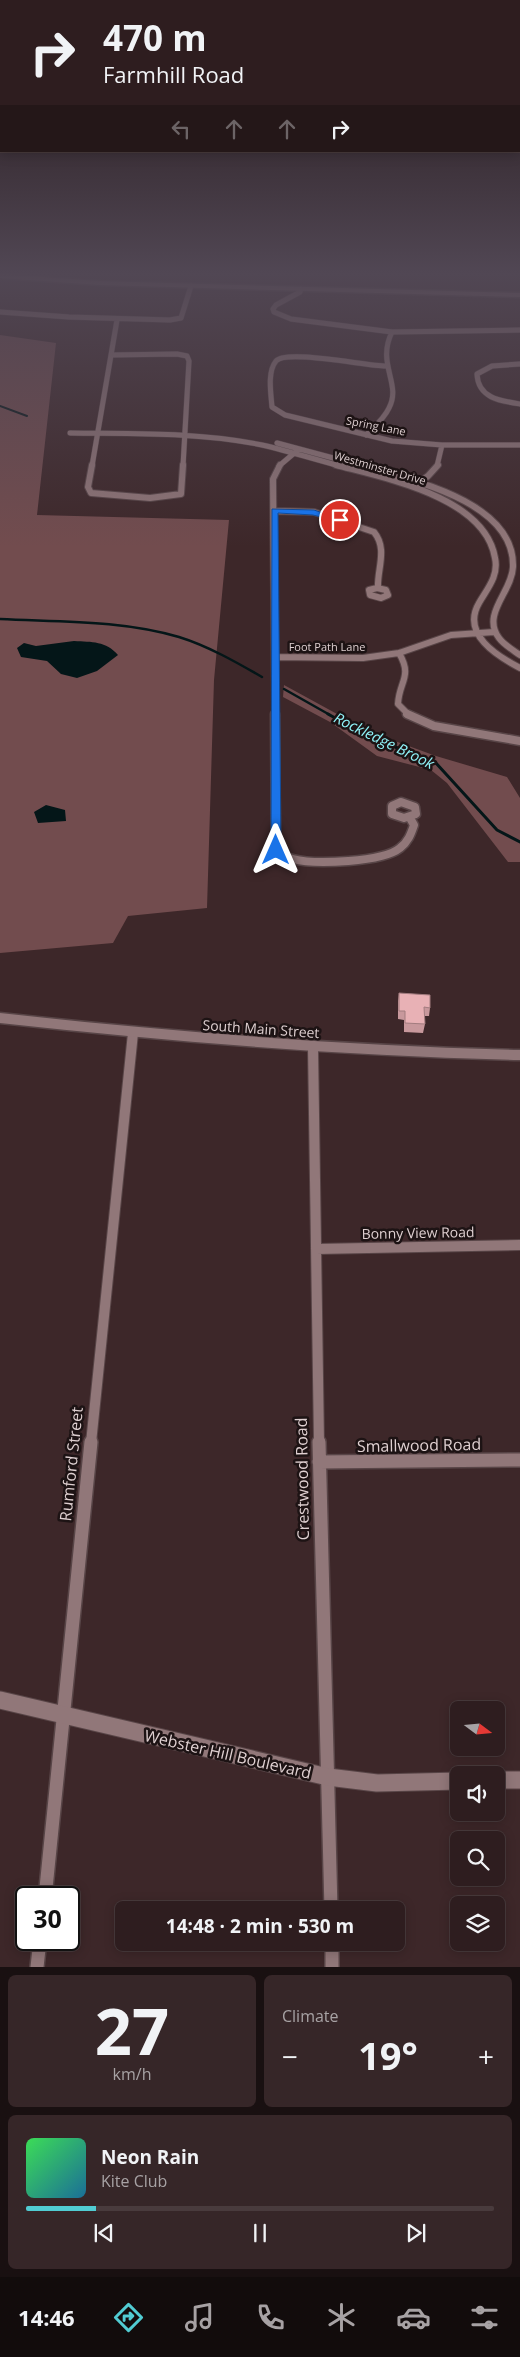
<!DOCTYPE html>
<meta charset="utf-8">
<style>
:root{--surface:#2e1d1f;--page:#362628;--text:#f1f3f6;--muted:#a7a2a4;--line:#493b3d;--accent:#51ccd3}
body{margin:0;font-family:"Open Sans",sans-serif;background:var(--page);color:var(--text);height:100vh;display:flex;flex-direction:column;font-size:19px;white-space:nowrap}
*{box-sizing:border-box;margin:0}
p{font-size:16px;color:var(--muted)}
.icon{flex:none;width:28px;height:28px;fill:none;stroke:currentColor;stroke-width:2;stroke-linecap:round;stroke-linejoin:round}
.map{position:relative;height:1967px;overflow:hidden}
.side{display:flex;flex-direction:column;gap:8px;padding:8px;background:#191011;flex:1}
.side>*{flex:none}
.guide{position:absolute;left:0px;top:0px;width:520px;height:152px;box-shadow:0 2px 12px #0003,0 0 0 1px var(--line);background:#2e1d1f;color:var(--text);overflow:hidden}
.needle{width:32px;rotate:106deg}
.fabs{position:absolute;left:450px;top:1701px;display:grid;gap:10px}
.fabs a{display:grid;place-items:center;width:55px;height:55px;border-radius:8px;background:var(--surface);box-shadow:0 2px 12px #0003,0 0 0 1px var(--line);font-size:25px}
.speed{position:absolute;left:15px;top:1886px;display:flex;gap:10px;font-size:25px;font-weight:700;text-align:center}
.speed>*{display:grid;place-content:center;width:65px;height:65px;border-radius:50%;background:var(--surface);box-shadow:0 2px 12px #0003,0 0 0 1px var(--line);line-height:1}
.speed .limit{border:2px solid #111;border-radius:8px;background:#fff;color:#111}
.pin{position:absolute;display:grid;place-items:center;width:42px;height:42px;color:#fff;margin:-21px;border:2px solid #fff;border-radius:50%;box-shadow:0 1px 5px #0007}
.me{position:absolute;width:55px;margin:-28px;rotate:0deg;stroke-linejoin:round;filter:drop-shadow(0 0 4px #0008)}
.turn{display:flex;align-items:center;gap:18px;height:105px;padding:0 20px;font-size:22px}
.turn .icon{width:65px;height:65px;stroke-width:2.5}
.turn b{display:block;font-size:35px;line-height:42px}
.lanes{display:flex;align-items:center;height:48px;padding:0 20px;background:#0003;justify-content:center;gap:25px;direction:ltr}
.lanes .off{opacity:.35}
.big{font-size:38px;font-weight:700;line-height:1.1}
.side .card{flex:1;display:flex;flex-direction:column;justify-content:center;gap:8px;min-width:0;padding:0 18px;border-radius:8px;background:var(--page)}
.side .dial{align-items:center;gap:0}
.dial b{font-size:65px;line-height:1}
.song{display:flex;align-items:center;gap:15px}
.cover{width:60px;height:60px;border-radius:8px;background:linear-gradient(135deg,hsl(130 70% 55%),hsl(200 70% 35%))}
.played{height:5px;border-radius:2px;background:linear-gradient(90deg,var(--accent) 15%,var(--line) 15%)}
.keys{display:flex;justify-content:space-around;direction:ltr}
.heat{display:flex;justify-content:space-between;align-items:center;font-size:28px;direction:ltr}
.side .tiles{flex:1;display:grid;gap:8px;grid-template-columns:1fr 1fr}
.card:last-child{grid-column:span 2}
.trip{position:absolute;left:115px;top:1901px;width:290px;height:50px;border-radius:8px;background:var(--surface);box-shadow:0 2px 12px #0003,0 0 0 1px var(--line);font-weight:700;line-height:50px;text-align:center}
.tabs{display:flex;height:80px;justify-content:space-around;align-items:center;background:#120c0c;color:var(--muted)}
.tabs .icon{width:35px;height:35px}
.tabs .active{color:var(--accent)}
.tabs b{font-size:22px;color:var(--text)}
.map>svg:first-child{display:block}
.green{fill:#724c4e}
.water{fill:#041618}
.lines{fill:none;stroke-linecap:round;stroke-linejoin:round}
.stream-far2{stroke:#041618;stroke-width:2}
.stream-far1{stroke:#041618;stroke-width:2.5}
.stream{stroke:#041618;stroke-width:3}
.minor-far4-casing{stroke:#584547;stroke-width:6}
.minor-far3-casing{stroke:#584547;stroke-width:8}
.minor-far2-casing{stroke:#584547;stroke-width:11}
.minor-far1-casing{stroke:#584547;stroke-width:12}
.minor-casing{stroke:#584547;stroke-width:16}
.tertiary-casing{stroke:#584547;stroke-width:19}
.secondary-casing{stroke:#584547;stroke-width:3}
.minor-far4{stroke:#917779;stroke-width:5}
.minor-far3{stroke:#917779;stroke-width:6}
.minor-far2{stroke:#917779;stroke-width:8}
.minor-far1{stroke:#917779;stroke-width:10}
.minor{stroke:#917779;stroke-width:13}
.tertiary{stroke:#917779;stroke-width:17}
.secondary{fill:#917779;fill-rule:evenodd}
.wall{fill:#c8989c}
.building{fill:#e8b1b5;stroke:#a27c7f}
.route{fill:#1a73e8;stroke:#114b97}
.labels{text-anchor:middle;stroke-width:5;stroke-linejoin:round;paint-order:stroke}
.far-street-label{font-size:11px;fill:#dfd0d1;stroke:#1d1314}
.street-label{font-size:14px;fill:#dfd0d1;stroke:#1d1314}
.water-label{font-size:15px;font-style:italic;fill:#90f4f9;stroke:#1d1314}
.near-street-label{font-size:16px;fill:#dfd0d1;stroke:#1d1314}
</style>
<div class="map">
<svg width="520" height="1967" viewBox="0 0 520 1967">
<rect width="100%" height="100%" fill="#3d2729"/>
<!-- green -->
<path class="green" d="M0 335 56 343 37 515 229 520 214 680 207 908 128 916 113 943 0 953Z
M284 685 370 732 436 756 507 777 520 798V862H508L447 783 431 770 377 756 330 722 283 697Z"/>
<!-- water -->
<path class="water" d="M74 641C92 642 106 641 118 655L97 671 77 678 61 674 47 661 21 657 17 648 24 643 36 646Z
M46 805 65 810 66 821 38 823 34 812Z"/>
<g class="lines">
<!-- stream-far2 -->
<path class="stream-far2" d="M0 406 27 416"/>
<!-- stream-far1 -->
<path class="stream-far1" d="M0 619C60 622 121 620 179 637 208 646 236 662 262 677
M284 689 330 715"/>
<!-- stream -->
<path class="stream" d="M328 714 371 738 435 762 497 830 520 842"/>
<defs>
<path id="minor-far4" d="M301 289 300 292 276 305 273 309 274 312 291 319 392 332 520 330
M0 312 69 317 170 320 181 318 191 286
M111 355 177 354 187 356 189 361 183 466
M520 364 492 366 477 374C478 398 500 401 520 404
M386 366C366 366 286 349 276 361 267 372 271 394 272 407L285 415 392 441 442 445H520
M70 433C134 434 199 432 262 445 288 451 314 459 340 466
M366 435C374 427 384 419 389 408 402 384 376 364 392 332
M277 443 363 466
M92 466 117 320
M279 466 299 449
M437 466 442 445"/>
<path id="minor-far3" d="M92 465 88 487 91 493 150 498 181 494 183 465
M336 465C385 478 485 497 495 558 499 576 487 589 479 603 461 634 497 656 520 668
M358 465C407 479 515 500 513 567 512 592 481 614 499 638 504 645 513 650 520 655
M417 484 428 476 438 465
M275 511 314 512 374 532C388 549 377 569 378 588
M377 588 386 590 388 595 381 598 370 595 369 590Z
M399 653C413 677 399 681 398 704L409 715
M275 657 363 658 399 653 451 635 494 632
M275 715 273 479 280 465"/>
<path id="minor-far2" d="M275 714 276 850C281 853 287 858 293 859 315 865 383 862 400 848 408 842 411 834 414 825L410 818
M407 714 434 726 520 741
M401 802 415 807 416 814 404 818 392 814V806Z"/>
<path id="minor-far1" d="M313 1048 319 1443
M316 1249 520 1245
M91 1443 133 1033"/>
<path id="minor" d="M319 1442 331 1910
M319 1462 520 1460
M45 1898 91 1442
M332 1942V1967
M37 1967 40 1940"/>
<path id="tertiary" d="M0 1700 328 1777 377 1783 459 1781
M496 1780H520"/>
<path id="secondary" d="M0 274 100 281 520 293V297L100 285 0 278Z
M0 1013C173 1032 346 1046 520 1050V1060C346 1056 173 1042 0 1023Z"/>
</defs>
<!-- minor-far4 casing -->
<use href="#minor-far4" class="minor-far4-casing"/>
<!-- minor-far3 casing -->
<use href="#minor-far3" class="minor-far3-casing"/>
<!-- minor-far2 casing -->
<use href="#minor-far2" class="minor-far2-casing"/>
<!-- minor-far1 casing -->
<use href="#minor-far1" class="minor-far1-casing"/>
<!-- minor casing -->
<use href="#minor" class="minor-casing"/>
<!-- tertiary casing -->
<use href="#tertiary" class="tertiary-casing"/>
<!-- secondary casing -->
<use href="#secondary" class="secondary-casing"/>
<!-- minor-far4 -->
<use href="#minor-far4" class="minor-far4"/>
<!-- minor-far3 -->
<use href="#minor-far3" class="minor-far3"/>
<!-- minor-far2 -->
<use href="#minor-far2" class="minor-far2"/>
<!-- minor-far1 -->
<use href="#minor-far1" class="minor-far1"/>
<!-- minor -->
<use href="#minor" class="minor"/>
<!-- tertiary -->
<use href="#tertiary" class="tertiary"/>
<!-- secondary -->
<use href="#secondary" class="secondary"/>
</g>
<!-- wall -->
<path class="wall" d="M399 993 430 1008 429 1016H424L425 1024 423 1033 404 1032V1020L398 1019V1001Z"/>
<!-- building -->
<path class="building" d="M399 993 430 995V1008L424 1007 425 1024 405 1023V1011H399Z"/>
<!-- sky -->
<linearGradient id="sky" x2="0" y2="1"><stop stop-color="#221517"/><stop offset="0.5" stop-color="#514754"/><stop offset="1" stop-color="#514754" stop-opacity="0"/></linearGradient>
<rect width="520" height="547" fill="url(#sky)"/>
<!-- route -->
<path class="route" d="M272 509 314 510 344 520 340 522 313 515 278 513 281 850 276 853 271 850Z"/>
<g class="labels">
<!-- far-street labels -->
<g class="far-street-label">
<text transform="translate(376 426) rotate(11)" y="4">Spring Lane</text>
<text transform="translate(380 468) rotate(16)" y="4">Westminster Drive</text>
<text x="327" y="651">Foot Path Lane</text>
</g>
<!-- street labels -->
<g class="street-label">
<text transform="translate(261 1029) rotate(4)" y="5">South Main Street</text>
<text transform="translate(418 1233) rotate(-1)" y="5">Bonny View Road</text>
</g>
<!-- water labels -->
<g class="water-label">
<text transform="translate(384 741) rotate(26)" y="5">Rockledge Brook</text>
</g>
<!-- near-street labels -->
<g class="near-street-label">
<text transform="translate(419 1445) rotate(-1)" y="6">Smallwood Road</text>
<text transform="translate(71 1464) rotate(-84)" y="6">Rumford Street</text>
<text transform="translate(302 1479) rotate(-91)" y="6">Crestwood Road</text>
<text transform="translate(228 1754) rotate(13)" y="6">Webster Hill Boulevard</text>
</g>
</g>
</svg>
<div class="fabs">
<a><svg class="needle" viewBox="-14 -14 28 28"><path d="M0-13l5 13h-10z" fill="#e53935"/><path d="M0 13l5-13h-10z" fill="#a7a2a4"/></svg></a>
<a><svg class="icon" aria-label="sound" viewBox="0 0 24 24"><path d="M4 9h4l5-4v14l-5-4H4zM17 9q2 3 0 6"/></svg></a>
<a><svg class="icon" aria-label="search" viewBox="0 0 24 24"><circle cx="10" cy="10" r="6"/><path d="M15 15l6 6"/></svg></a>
<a><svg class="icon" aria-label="layers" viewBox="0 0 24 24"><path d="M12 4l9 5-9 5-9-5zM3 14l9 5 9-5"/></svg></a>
</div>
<div class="speed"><div class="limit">30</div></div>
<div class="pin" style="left:340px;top:520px;background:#d93025"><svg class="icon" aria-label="arrive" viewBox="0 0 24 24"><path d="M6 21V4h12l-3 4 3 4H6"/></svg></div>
<svg class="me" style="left:276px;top:850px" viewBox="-20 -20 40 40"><path d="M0-17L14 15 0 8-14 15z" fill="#1a73e8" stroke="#fff" stroke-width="4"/></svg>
<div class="trip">14:48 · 2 min · 530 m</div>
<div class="guide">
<div class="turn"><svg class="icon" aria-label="right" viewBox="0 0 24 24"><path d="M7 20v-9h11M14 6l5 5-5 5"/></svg><div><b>470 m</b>Farmhill Road</div></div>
<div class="lanes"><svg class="icon off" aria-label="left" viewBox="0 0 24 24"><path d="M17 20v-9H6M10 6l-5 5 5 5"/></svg><svg class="icon off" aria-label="ahead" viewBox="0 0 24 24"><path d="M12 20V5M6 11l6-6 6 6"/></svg><svg class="icon off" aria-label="ahead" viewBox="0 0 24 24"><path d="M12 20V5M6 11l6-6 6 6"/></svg><svg class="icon" aria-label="right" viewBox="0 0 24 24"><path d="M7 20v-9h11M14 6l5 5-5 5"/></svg></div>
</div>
</div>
<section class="side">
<div class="tiles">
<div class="card dial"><b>27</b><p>km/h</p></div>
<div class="card"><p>Climate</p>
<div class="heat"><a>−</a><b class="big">19°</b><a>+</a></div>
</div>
<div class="card">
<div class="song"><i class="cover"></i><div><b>Neon Rain</b><p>Kite Club</p></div></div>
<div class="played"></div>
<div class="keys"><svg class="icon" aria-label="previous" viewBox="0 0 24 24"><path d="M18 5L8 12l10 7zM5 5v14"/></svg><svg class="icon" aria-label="pause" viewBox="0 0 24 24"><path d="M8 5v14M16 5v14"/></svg><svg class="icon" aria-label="next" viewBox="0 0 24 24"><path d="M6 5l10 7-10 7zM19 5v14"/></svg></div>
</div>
</div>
</section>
<nav class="tabs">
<b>14:46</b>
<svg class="icon active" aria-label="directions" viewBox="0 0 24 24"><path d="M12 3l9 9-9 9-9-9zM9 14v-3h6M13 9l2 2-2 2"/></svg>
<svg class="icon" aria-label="music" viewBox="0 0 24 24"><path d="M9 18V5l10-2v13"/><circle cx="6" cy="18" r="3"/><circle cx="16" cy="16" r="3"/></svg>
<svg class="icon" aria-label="phone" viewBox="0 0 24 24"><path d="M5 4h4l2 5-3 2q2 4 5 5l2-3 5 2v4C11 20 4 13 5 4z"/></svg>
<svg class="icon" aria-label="climate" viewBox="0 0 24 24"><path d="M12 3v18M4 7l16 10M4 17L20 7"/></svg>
<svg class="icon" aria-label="car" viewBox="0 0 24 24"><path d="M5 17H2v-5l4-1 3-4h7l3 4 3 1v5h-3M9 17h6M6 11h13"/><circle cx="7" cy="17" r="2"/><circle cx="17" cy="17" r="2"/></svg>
<svg class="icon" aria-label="filters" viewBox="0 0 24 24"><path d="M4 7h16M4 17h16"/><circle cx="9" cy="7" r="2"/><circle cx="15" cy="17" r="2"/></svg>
</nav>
